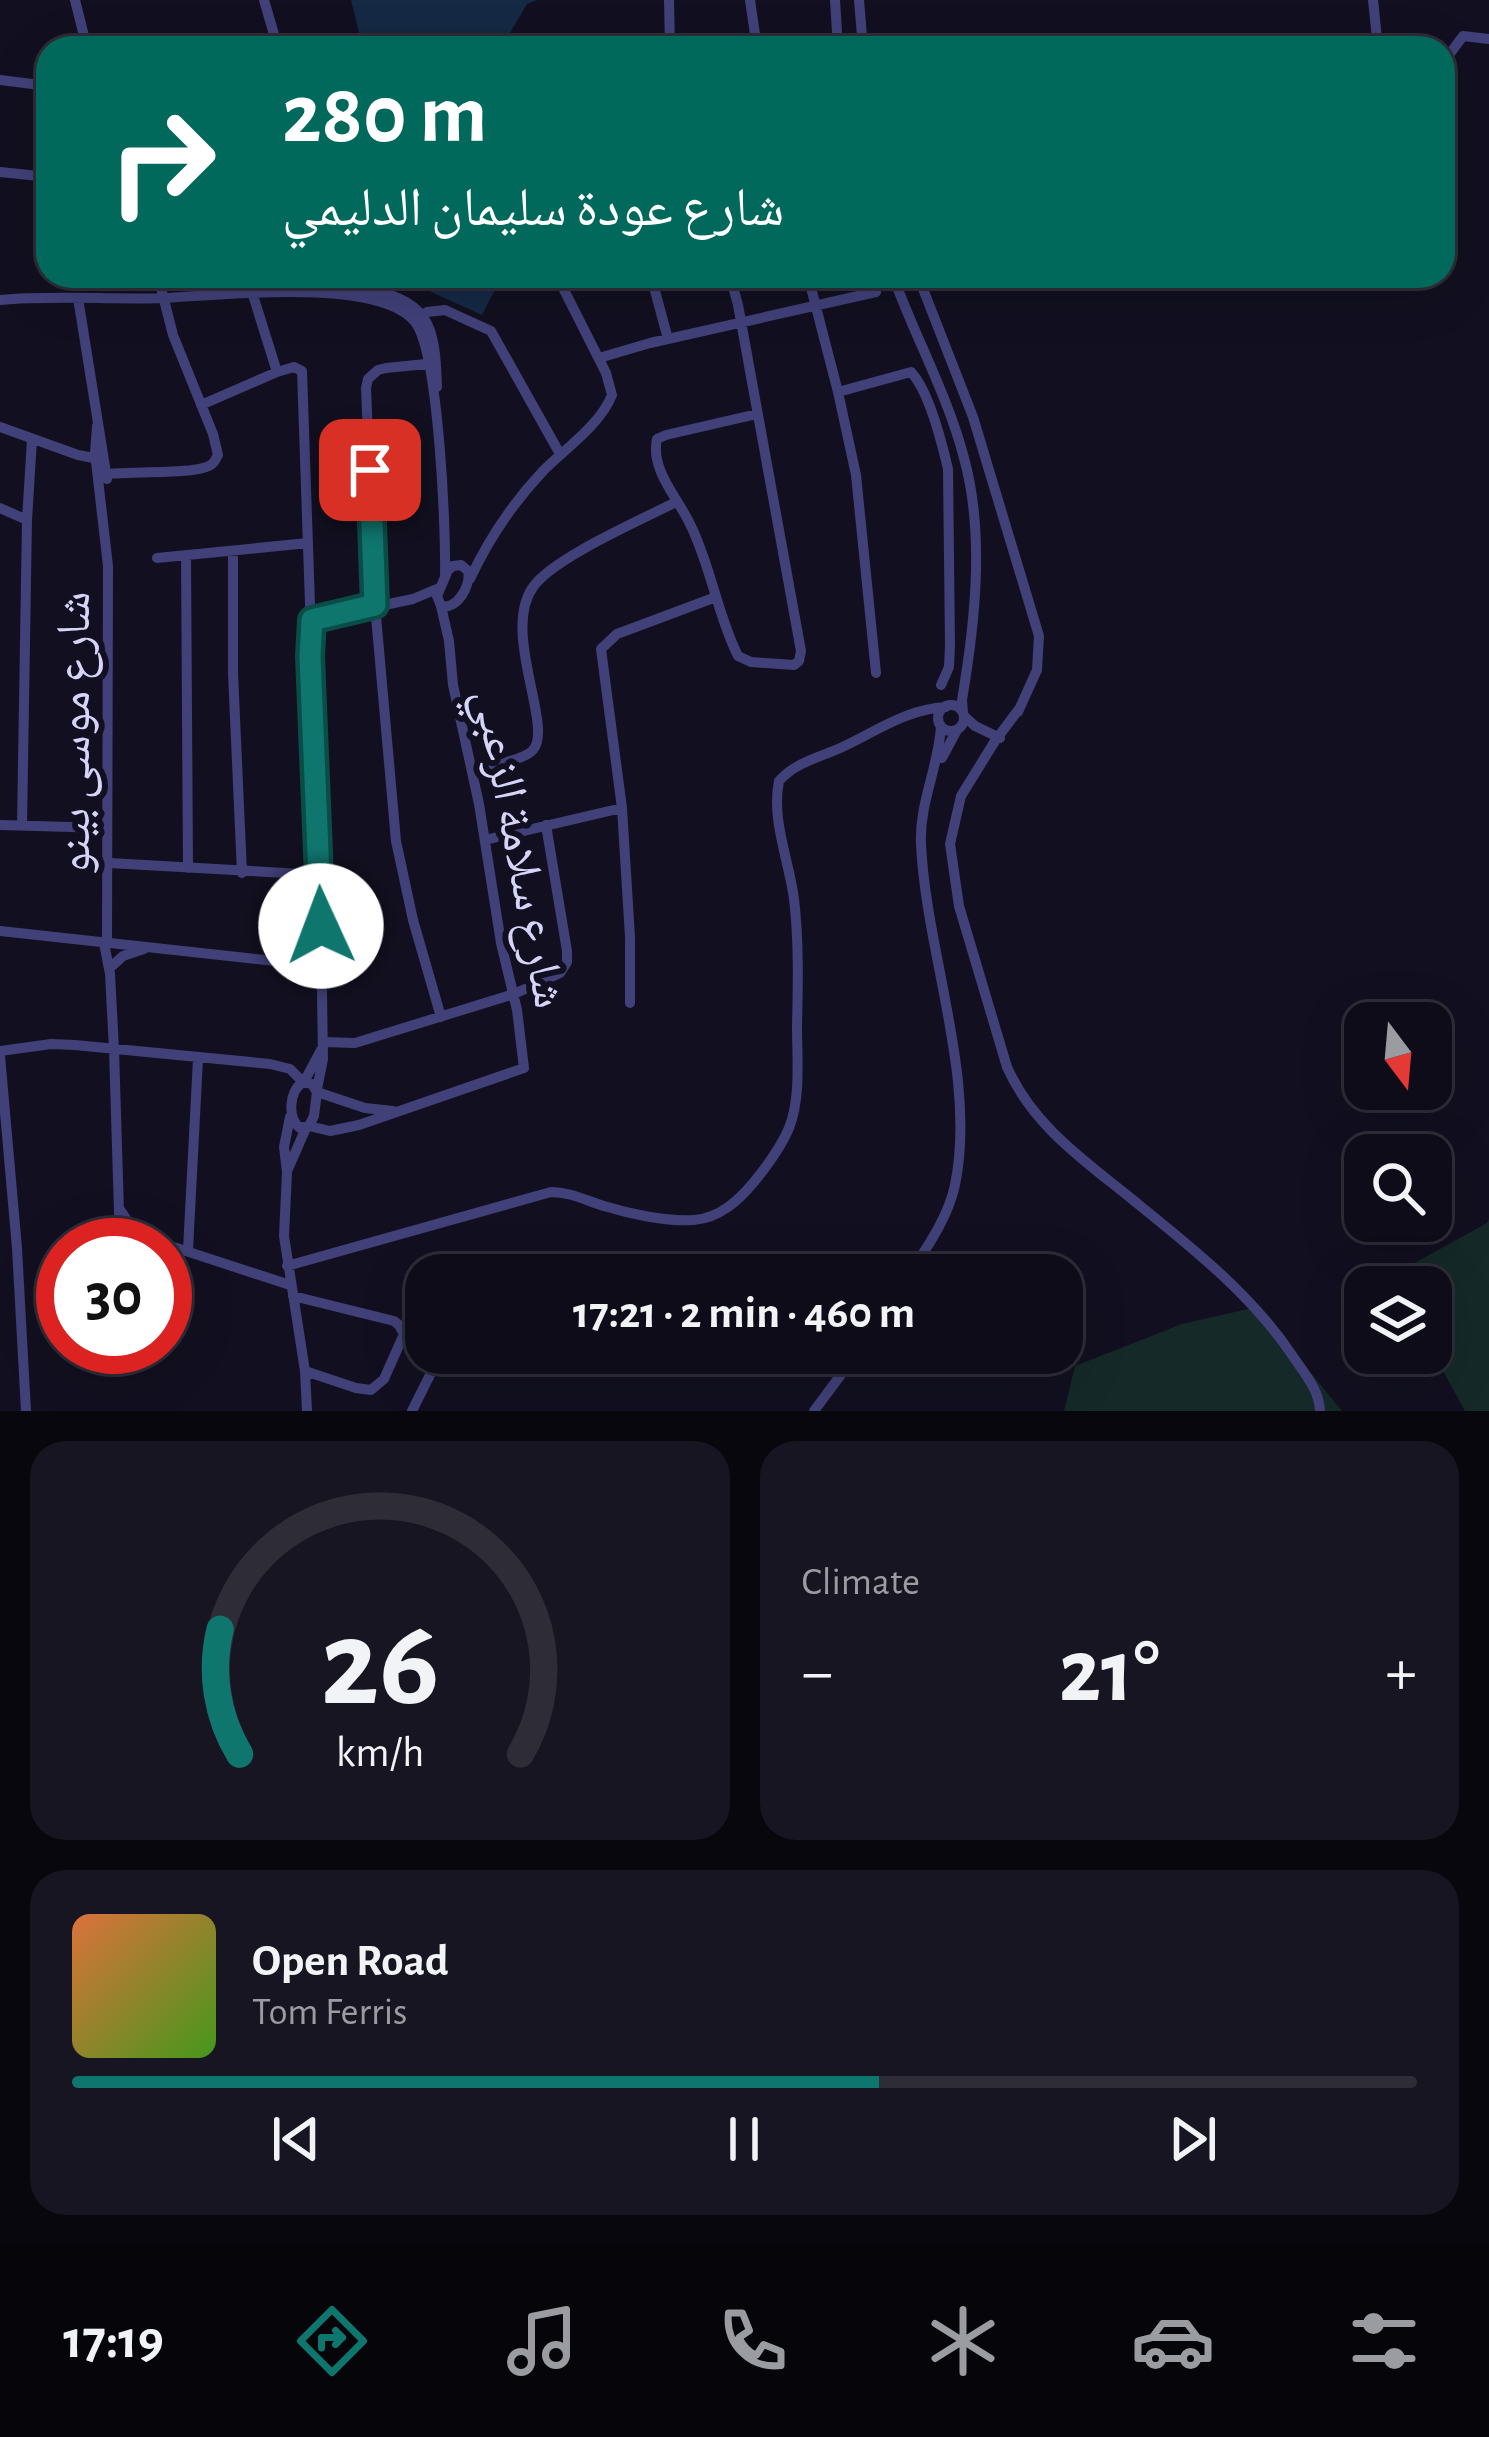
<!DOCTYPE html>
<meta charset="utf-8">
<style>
:root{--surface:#0e0c18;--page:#171521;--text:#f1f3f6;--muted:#9b9ba2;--line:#2e2c37;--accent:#0f766e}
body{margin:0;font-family:"Alegreya Sans","Noto Naskh Arabic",sans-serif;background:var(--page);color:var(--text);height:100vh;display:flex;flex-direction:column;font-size:45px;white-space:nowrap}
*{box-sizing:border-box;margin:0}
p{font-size:39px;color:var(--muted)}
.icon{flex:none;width:66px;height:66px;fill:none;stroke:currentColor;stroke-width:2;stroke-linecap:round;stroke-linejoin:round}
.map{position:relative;height:1411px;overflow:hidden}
.panel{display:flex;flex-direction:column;gap:30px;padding:30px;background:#08070d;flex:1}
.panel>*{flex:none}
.banner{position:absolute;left:36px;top:36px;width:1419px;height:252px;border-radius:36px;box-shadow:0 12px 48px #0002,0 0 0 3px var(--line);background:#00695c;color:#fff;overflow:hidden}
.needle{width:78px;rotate:164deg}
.controls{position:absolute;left:1344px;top:1002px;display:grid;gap:24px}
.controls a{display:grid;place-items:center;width:108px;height:108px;border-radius:24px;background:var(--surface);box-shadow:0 12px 48px #0002,0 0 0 3px var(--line);font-size:60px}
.speed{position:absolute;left:36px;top:1218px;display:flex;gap:24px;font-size:60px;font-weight:700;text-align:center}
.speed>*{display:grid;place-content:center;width:156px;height:156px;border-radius:50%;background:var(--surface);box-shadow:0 12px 48px #0002,0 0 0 3px var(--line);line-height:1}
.speed .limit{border:18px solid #d22;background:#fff;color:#111}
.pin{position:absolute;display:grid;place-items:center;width:102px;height:102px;color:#fff;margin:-51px;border-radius:24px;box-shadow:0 6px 18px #0006}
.me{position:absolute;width:132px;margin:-66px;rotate:358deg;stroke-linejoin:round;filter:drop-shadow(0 0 9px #0008)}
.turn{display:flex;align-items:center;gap:42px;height:252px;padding:0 48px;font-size:54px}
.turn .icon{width:156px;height:156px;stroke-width:2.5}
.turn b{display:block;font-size:84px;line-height:102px}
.big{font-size:90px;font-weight:600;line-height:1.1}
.panel .widget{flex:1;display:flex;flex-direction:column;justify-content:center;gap:18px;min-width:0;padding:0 42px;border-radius:36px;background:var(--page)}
.panel .dial{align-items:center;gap:0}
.dial svg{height:312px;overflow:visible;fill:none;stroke:var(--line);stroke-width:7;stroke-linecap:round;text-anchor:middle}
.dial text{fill:var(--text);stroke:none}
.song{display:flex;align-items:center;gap:36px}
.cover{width:144px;height:144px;border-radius:18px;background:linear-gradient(135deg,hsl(20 70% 55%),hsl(100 70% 35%))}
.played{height:12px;border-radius:6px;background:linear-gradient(90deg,var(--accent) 60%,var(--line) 60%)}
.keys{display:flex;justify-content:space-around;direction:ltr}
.heat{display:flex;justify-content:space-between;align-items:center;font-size:66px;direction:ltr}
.panel .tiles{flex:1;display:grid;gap:30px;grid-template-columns:1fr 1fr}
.widget:last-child{grid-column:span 2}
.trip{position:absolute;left:405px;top:1254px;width:678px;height:120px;border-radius:36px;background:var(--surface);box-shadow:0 12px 48px #0002,0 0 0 3px var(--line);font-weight:600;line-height:120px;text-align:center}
.dock{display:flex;height:192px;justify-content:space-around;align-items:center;background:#06050a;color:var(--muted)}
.dock .icon{width:84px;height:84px}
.dock .active{color:var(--accent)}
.dock b{font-size:54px;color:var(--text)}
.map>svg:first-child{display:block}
.green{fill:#142928}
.water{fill:#152944}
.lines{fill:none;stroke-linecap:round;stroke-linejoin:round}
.minor{stroke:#414079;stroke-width:10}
.route-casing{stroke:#0a4d48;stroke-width:30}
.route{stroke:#0f766e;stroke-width:21}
.labels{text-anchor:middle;stroke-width:12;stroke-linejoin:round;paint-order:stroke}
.street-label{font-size:48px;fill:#d7d4fa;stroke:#121020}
</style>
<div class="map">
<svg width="1489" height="1411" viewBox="0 0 1489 1411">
<rect width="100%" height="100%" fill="#121020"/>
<!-- green -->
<path class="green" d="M1489 1219V1411H1465L1431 1349V1287H1397L1391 1276 1487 1223Z
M1257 1307 1342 1411H1064L1075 1366 1182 1324Z"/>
<!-- water -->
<path class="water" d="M351 0H537L527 4 501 48H363Z
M396 276H502L482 315Z"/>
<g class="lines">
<!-- minor -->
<path class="minor" d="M75 0 87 48
M264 0 278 48
M669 0 670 48
M750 0 757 48
M835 0 838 48
M859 0 863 48
M1373 0 1378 48
M1443 63 1463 36 1489 39
M0 80 48 86
M0 172 48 177
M247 276 277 372
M651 276 668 339
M730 276 738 305 801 651 799 661 794 665 751 662 738 656C717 614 711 566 690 524 678 498 650 470 657 439L666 435 757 414
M808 276 838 392 856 475 876 673
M893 276C915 337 948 396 964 458 985 534 975 623 962 700L963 713
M918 276 973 417 1039 636 1037 670 1018 712
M324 288C358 287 414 289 429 328 436 346 436 367 437 387
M78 298 107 479
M0 300C55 295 110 300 165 298 220 295 379 277 415 322 439 353 446 531 445 576
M417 319 427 312 445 310 491 331 560 454
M599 358 650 343 876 292
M436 363 386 368 378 370 368 379 366 388 375 605 396 841 413 920 441 1017
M838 392 911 372C929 391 942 443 948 469L950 645 949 667 941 685
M201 405 277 372 294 367 302 371 321 925 323 1059 317 1089
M97 426 95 453 108 566 107 943
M0 427 78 455 99 459
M99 475C122 470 198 476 212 464 215 462 216 458 218 455L213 434 173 335 158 276
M0 508 27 520
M233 551V673L242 873
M186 556 188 868
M157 558 308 543
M461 565 468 571C471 586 457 610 441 606L437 596 448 570 453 566Z
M470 579C489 538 512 504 543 471 566 448 600 425 612 395L606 373 557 276
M312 620 413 599 439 588
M938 718a13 13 0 1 1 26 0a13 13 0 1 1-26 0Z
M1019 709 995 741 961 796 950 844 959 906 1007 1067C1033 1126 1085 1161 1133 1200 1190 1246 1251 1294 1292 1355 1304 1373 1319 1389 1320 1411
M964 716 975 726 1000 738
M942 758 957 730
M472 771C486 767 525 760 533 750 554 727 501 632 533 587 553 558 641 520 676 502
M0 825 107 828
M22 825 27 520 32 439
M485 840 622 808
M109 863 320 875
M0 931 320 966
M104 943 110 974 114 1049 120 1245
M112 966 123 956 144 949
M630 1003V937L622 808 601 649 617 634 716 597
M323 1042 355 1043 514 994 560 973 567 962V951L546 825
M0 1051 51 1044 75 1045 270 1064 290 1069 303 1082
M0 1056 17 1248 26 1411
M304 1082 321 1050
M317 1092 365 1108 393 1111
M290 1117 284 1147 287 1172 284 1236 305 1371 307 1411
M309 1126 314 1116 317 1092 312 1084 303 1082C289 1091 287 1118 300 1128L309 1126 330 1131 359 1125 524 1068 517 1010 501 943 479 804 453 685 449 641 441 606
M288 1169 306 1128
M121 1211 132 1228 143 1237 290 1285
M188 1250 198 1059
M287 1266 551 1192C570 1192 585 1200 604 1206 630 1214 667 1222 694 1220 720 1218 739 1200 754 1182 767 1166 781 1147 789 1128 801 1098 797 1058 797 1027 798 985 799 941 794 899 789 860 771 820 779 781 795 763 817 758 838 749 874 733 905 709 946 707
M909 1275C927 1247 948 1218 955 1185 977 1078 926 953 921 844 919 803 939 766 941 726
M293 1296 394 1321 399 1325 404 1334 384 1379 371 1390 356 1388 305 1371
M412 1411 441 1353
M814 1411 857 1353"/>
</g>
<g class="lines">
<defs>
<path id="route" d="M321 926 310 656 312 620 375 605 370 470"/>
</defs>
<!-- route casing -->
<use href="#route" class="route-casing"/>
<!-- route -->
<use href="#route" class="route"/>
</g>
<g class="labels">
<!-- street labels -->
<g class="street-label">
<text transform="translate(72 733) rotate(-90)" y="17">شارع موسى بينو</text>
<text transform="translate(522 848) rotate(79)" y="17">شارع سلامة الزعبي</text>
</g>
</g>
</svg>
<div class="controls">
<a><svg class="needle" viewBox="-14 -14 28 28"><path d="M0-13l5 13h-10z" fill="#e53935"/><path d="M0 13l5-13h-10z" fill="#9b9ba2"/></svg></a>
<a><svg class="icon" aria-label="search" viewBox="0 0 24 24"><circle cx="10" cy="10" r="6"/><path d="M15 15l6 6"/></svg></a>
<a><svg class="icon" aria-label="layers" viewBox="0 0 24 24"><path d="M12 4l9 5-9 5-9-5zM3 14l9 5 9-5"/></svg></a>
</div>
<div class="speed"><div class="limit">30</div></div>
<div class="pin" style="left:370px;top:470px;background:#d93025"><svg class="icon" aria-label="arrive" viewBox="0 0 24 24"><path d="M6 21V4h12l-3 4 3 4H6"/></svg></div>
<svg class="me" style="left:321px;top:926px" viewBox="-20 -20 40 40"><circle r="19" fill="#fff"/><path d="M0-13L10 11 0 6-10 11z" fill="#0f766e"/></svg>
<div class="trip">17:21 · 2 min · 460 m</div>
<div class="banner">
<div class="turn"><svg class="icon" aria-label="right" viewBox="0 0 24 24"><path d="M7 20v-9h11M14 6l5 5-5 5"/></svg><div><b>280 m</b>شارع عودة سليمان الدليمي</div></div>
</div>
</div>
<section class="panel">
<div class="tiles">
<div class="widget dial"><svg viewBox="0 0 100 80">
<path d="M14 69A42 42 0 1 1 86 69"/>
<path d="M14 69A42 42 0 0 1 9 37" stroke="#0f766e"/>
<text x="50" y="56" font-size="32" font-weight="700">26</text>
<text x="50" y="72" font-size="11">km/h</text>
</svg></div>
<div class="widget"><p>Climate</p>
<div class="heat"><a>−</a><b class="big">21°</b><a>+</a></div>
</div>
<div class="widget">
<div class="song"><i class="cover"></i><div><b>Open Road</b><p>Tom Ferris</p></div></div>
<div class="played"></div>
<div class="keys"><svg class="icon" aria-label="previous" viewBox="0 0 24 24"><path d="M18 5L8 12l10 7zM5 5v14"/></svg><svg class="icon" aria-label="pause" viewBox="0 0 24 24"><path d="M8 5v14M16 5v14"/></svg><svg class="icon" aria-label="next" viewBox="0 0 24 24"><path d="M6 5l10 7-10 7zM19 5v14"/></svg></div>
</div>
</div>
</section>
<nav class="dock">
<b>17:19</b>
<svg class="icon active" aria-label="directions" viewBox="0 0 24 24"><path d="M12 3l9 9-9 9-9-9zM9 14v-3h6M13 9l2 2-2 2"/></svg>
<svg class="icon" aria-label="music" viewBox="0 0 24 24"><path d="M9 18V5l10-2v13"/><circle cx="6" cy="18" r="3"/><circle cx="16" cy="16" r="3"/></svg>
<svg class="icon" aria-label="phone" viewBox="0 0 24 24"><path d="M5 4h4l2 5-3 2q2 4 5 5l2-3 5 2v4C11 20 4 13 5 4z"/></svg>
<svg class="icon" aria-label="climate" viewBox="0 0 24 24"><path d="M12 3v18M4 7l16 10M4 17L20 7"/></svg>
<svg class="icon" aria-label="car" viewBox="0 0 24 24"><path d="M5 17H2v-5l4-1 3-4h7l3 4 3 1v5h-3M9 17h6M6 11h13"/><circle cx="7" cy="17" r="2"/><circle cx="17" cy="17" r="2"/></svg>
<svg class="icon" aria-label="filters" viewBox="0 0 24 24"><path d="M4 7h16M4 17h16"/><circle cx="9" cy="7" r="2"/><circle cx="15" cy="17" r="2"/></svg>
</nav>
